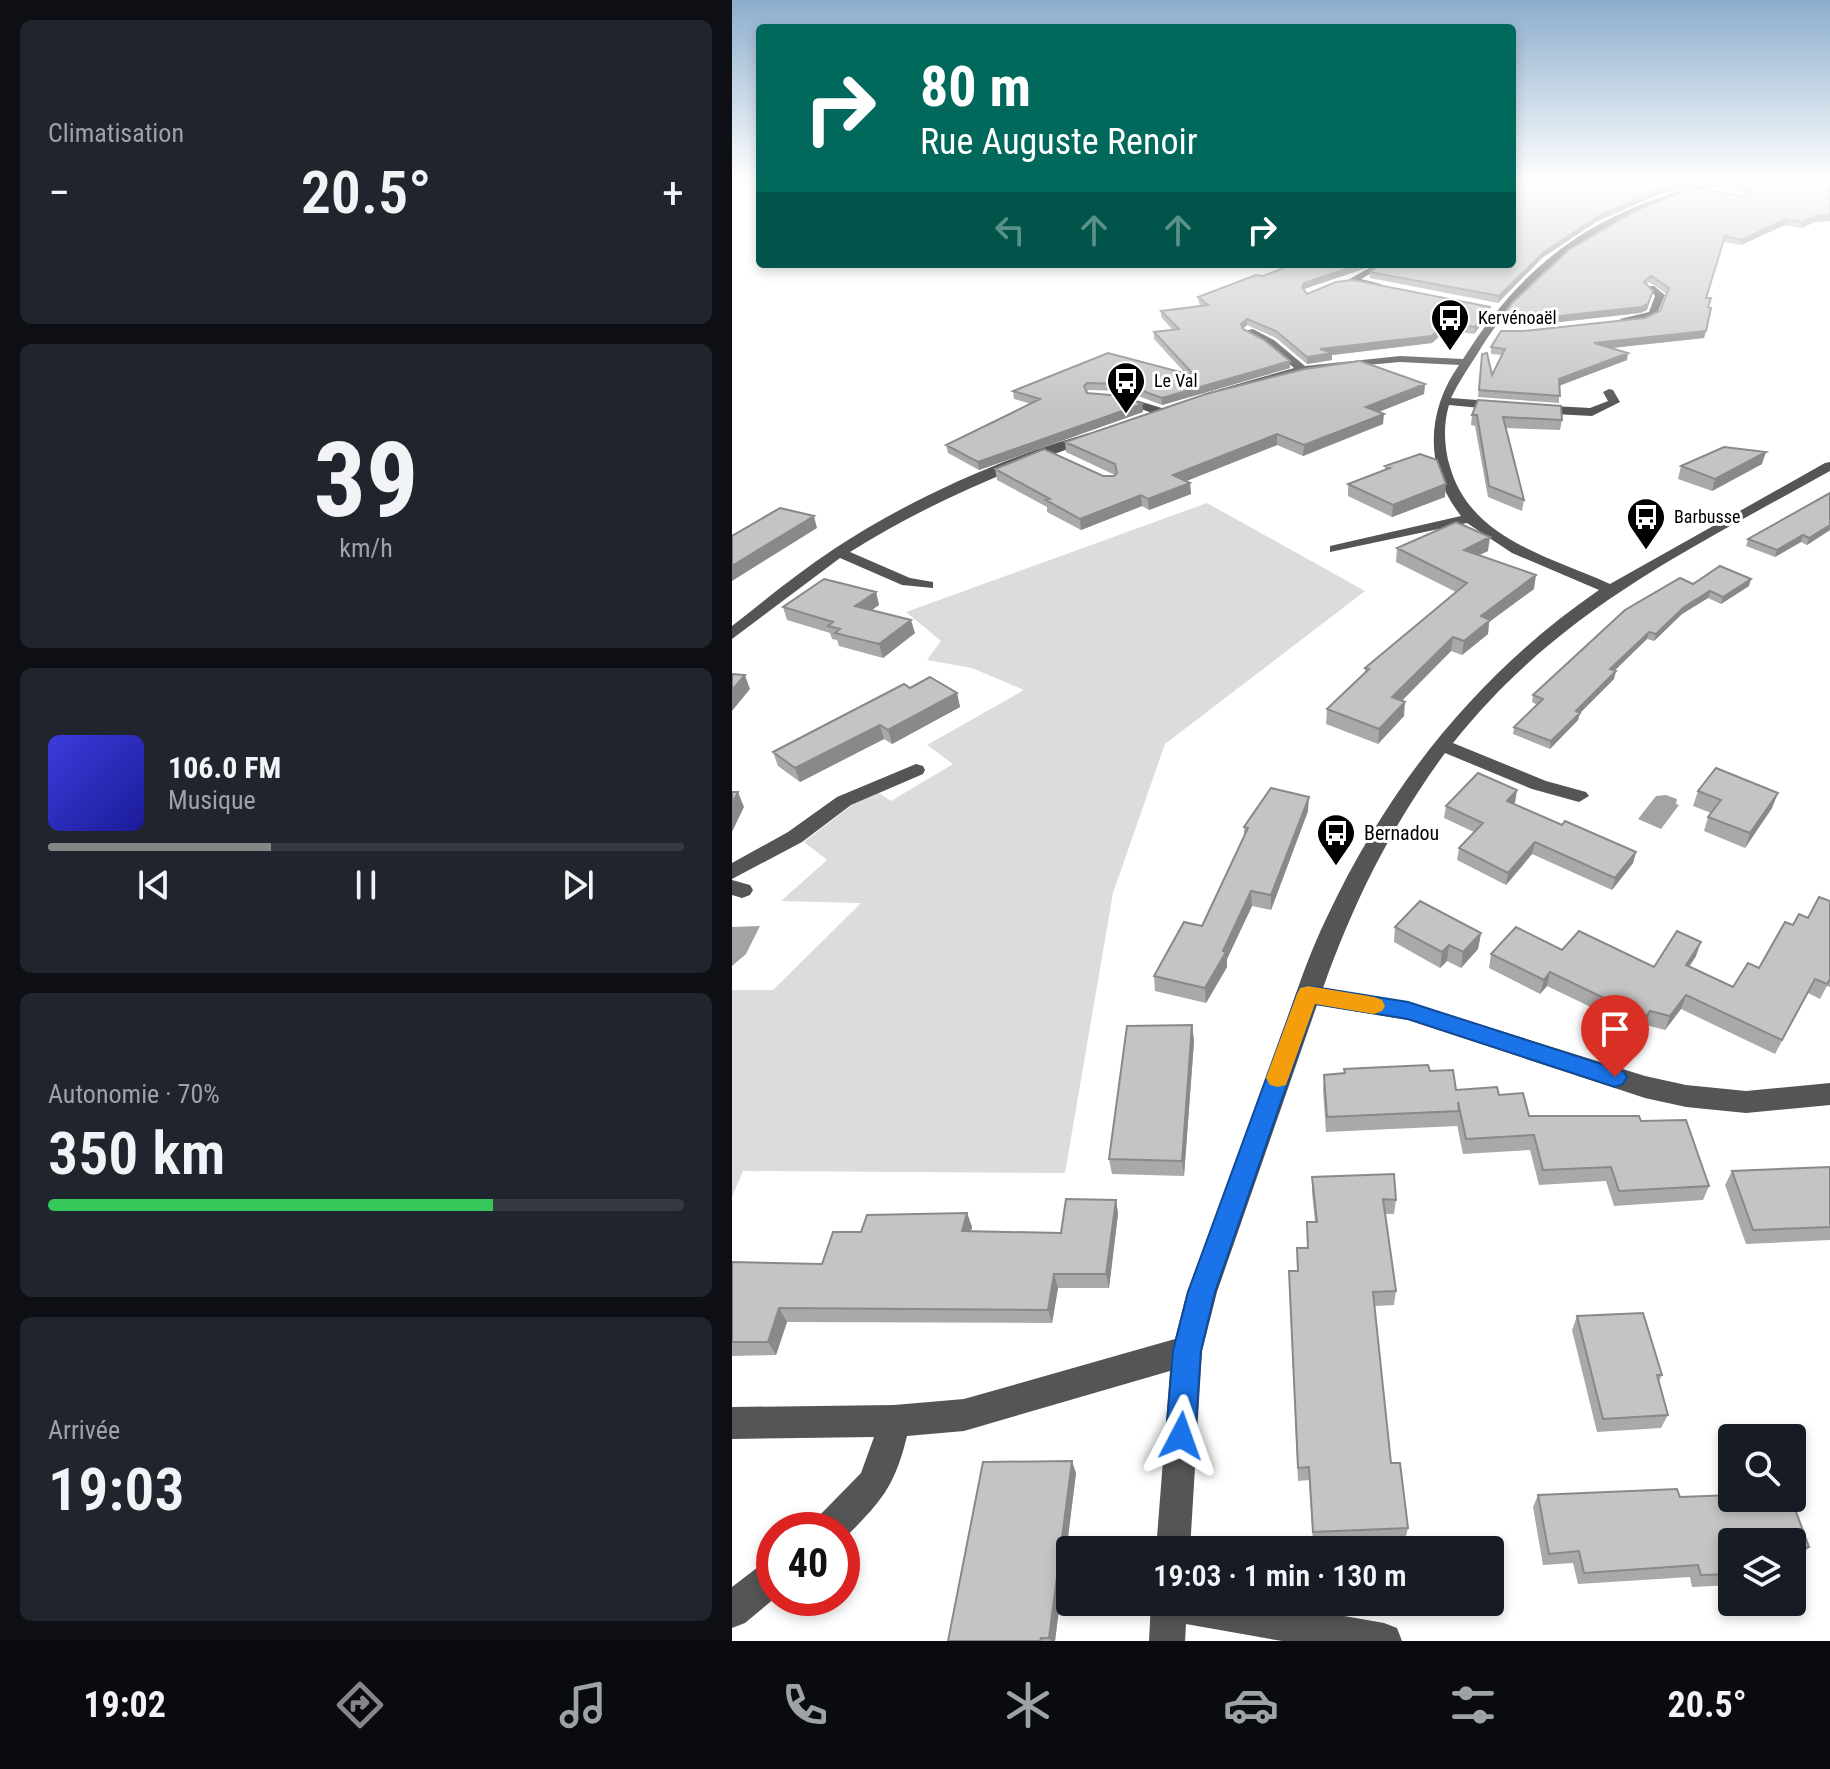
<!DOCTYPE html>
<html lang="fr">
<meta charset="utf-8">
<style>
:root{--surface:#171b24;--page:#20242c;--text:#f1f3f6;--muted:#9ea1a6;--line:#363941;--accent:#858687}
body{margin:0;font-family:"Roboto Condensed",sans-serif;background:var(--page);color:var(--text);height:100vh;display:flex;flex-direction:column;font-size:30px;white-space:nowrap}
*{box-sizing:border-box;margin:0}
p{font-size:26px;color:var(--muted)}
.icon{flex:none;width:44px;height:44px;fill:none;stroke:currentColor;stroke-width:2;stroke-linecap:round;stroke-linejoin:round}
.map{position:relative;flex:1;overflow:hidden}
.side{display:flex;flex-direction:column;gap:20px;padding:20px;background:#0d0f14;width:732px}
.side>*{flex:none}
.guide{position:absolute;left:24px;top:24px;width:760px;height:244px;border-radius:8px;box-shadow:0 4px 12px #0003;background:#00695c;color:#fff;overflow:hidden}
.buttons{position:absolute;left:986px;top:1424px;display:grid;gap:16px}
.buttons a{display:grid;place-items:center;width:88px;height:88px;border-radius:8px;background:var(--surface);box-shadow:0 4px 12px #0003;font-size:40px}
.speed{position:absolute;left:24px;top:1512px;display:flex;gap:16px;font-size:40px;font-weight:700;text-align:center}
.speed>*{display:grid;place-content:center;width:104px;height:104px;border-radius:50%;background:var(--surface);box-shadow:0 4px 12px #0003;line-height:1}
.speed .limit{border:12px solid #d22;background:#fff;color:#111}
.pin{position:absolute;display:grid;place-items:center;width:68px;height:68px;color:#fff;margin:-82px -34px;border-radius:50% 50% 50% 0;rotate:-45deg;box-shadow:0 0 8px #0007}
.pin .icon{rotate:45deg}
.me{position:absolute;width:88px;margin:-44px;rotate:4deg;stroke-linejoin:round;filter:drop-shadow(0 0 6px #0008)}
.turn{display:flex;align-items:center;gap:28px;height:168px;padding:0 32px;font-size:36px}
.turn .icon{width:104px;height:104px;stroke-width:2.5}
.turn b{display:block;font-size:56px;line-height:68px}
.lanes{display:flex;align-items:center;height:76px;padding:0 32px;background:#0003;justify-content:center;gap:40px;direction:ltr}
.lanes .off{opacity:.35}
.big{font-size:60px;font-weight:600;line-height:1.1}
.side .widget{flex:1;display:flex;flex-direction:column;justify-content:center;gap:12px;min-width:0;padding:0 28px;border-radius:12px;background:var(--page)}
.side .dial{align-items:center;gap:0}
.dial b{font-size:104px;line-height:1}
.song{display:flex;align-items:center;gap:24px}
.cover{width:96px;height:96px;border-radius:12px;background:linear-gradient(135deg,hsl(240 70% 55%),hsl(240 70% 35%))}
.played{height:8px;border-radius:4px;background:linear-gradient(90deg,var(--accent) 35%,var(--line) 35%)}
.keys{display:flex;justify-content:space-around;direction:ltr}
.heat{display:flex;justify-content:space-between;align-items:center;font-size:44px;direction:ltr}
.charge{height:12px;border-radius:6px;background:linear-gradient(90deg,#34c759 70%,var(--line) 0)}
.trip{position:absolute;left:324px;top:1536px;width:448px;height:80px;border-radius:8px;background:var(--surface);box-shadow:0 4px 12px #0003;font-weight:600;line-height:80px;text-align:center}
.dock{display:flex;height:128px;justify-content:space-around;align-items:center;background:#090b0e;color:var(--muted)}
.dock .icon{width:56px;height:56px}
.dock .selected{color:var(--accent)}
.dock b{font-size:36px;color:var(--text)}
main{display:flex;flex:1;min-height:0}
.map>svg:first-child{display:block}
.green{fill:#dcdcdc}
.water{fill:#a3a3a3}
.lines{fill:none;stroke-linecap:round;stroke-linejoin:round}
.minor{fill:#555;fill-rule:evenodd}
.wall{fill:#a9a9a9}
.shaded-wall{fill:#898989}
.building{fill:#c4c4c4;stroke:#898989;stroke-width:2}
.route{fill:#1a73e8;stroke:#114b97;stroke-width:2}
.slow{fill:#f59e0b}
.labels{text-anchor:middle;stroke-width:6;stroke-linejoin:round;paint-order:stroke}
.far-poi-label{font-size:18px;fill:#000;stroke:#fff;text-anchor:start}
.poi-label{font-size:20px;fill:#000;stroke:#fff;text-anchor:start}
</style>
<main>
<section class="side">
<div class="widget"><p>Climatisation</p>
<div class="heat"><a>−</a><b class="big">20.5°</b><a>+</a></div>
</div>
<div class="widget dial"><b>39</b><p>km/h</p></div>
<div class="widget">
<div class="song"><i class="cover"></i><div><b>106.0 FM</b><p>Musique</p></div></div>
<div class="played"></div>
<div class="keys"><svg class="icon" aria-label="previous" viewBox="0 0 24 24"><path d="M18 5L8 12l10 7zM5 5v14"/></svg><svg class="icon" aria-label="pause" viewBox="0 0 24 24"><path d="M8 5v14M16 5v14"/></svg><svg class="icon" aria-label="next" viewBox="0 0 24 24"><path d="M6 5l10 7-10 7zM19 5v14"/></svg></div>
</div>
<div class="widget"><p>Autonomie · 70%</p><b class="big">350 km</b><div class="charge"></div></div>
<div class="widget"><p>Arrivée</p><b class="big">19:03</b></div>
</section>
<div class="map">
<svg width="1098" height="1641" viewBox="0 0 1098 1641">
<rect width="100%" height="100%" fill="#fff"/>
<!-- green -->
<path class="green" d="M475 503 633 591 433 744 381 893 333 1173 11 1171 0 1197V990H41L129 903 49 901 95 860 72 842 120 805 147 793 159 801 221 764 195 745 292 690 240 668 195 660 209 641 174 612Z"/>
<!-- water -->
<path class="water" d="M934 795 945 799 944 804 947 805 929 829 906 819 924 796Z
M28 926 14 954 0 966V927Z"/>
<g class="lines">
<!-- minor -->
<path class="minor" d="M986 181H997C972 193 942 197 916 207 840 239 786 286 744 356 735 370 726 383 719 398L771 402 777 406 771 410 717 405C711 425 712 447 718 467 739 539 816 556 878 584L1093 463 1098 462V471C953 552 827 610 721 743L814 781 854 792 857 796 847 802 800 789 713 753C659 827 622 901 591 988L676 1002 913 1076 954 1085 1014 1091 1098 1083V1105L1014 1113 954 1107 913 1098 676 1020 585 1005 485 1292 470 1351 458 1550H424L438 1371 232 1431 175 1436C162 1490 147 1503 110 1541V1530H80L85 1518 129 1473 142 1437 0 1439V1407L162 1405 232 1399 443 1339 455 1292C483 1218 510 1144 538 1070 556 1019 571 966 595 917 657 785 746 673 867 590L780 553 735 523 598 552V546L729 516C692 469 694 412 727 365L668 362 602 368 471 398V394L562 368 534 344 512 331 521 329 542 340 573 366 668 356 731 359C794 258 870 207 986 181Z
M644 264H655L629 279 649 284V288L616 280Z
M916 286H922L933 295 924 316 911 322 888 323V319L917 312 923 296Z
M877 389 881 390 888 402 860 416 803 413 797 409 803 405 858 408 876 401 871 392Z
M384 394 433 409 435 412 429 416 380 399V395Z
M357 433 361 434V440C276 470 194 504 118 552L178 578 201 582V588L170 585 108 558 0 639V626C33 600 67 572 102 549 178 499 269 458 357 433Z
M184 764 191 766 193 770 191 774 119 805 70 842 0 879V863L56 832 105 797Z
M0 880 18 885 21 890 18 895 10 898 0 895Z
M42 1558 43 1598 13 1623 0 1628V1587L30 1564Z
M419 1602H533L652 1623 665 1628 670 1641H550L454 1624 453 1641H417Z"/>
</g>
<!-- wall -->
<path class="wall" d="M780 181H977L923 196 864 222 810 258 766 303 638 278V272Z
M1098 181 1083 222 1069 228 1053 225 1009 245 992 242 975 298 976 307 972 338 878 348 895 360 827 386V403L746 397 750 354 760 375 770 355 759 354V347L792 331 913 318 928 311 935 294 917 282 915 284 919 297 915 310 908 313 791 326 767 325 768 319 1014 194V193L985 187 986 182Z
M646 264 572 289 575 294 758 307V313L742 334 720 331 711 333 700 343 600 355V360L575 364 544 338 515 325 511 329 558 368 430 405 393 391 356 390 355 393 410 404 411 412 247 470 216 453 214 445 299 404 282 399 281 391 376 353 454 374 422 339V332L441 330 429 317V311L470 306 467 303 466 297 531 276Z
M693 384 692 394 647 412 651 424 571 456 545 445 454 481 458 483 459 494 417 510 410 506 349 530 315 512V507L265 480 263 469 371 476H382L383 475 334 452 333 442Z
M740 415 830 420 828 430 774 428 792 500 790 511 756 497 743 426 739 425Z
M1030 464 980 491 946 479 949 466Z
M653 466 713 497 660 517 616 496V484L653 470Z
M1098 493V530L1075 545 1069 542 1043 557 1014 546 1016 539Z
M665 548 756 551 747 555 802 589 757 622 756 634 730 655 719 651 670 700 672 716 646 744 594 724 595 709 633 673V668L724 592 664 562Z
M961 584 1017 586 989 604 976 598 950 614 922 641 915 639 882 671V679L848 713 846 720 818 749 781 734 782 727 805 705 800 702 801 695Z
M144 592 147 605 139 610 183 633 151 658 107 646 105 640 100 639 98 633 55 620 51 607Z
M178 688 225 693 228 707 160 744 152 739 68 782 46 766 41 752Z
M785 790 783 802 782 804 830 825 904 852 901 863 880 890 800 854 774 885 725 860 727 848 742 832 712 818 714 806Z
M966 791 1040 808 1013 848 972 831 976 817 979 813 961 806Z
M576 811 539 910 520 906 495 959V967L474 1003 423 991 422 976 470 926 512 836V827Z
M1098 901V987L1095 986 1088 999 1076 993 1043 1054 949 1009 933 1030 914 1025 905 1036 869 1019 871 1013 815 986 808 994 757 968 759 954 830 950 922 967 964 956 957 967 1001 987 1027 968 1061 925 1076 918Z
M663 927 749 933 746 949 729 968 715 961 708 968 662 942Z
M460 1025 462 1041 452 1176 380 1174 377 1159Z
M612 1069 698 1071 724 1090 767 1095 797 1116 909 1121 977 1186 971 1200 882 1206 874 1181 807 1185 798 1150 731 1154 725 1125V1126L594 1132 591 1090 592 1075 612 1074Z
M1098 1167V1240L1014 1244 993 1185 1000 1171Z
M580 1177 664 1200 662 1214H653L664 1291 662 1305 643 1306 659 1463 676 1528 673 1540 581 1544 577 1480 566 1481 557 1285V1271H565V1248H575V1222H583L580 1192Z
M384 1200 386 1214 377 1288H326L320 1323 55 1322 44 1355 0 1356V1262L90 1264 129 1232 235 1213 240 1227 239 1232 329 1233Z
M845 1316 930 1375 927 1381 936 1415 929 1428 865 1432 840 1330Z
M344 1473 323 1641H216Z
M806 1495 948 1497 1077 1547 1067 1559H1060V1542H1000V1585L960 1587 958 1577 846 1584 841 1563 811 1565 801 1507Z"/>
<!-- shaded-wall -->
<path class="shaded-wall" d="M960 181H977L923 196 864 222 810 258 766 303 767 296 811 253 865 217 924 191Z
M1098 215V221L1083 222 1069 228 1070 222 1084 216Z
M1054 219 1053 225 1009 245 1010 240Z
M629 264H646L572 289 570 287 572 283Z
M921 291 915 310 908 313 791 326 792 320Z
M758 307V313L742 334 743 327Z
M515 319V325L509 330V324Z
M720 324V331L711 333 700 343 600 355V360L575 364V357L588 349Z
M974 331 972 338 861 350 862 343Z
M896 353 895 360 826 386 827 379Z
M558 361V368L430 405V398Z
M693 384 692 394 633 417 634 407Z
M410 404 411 412 247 470 246 462Z
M652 414 651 424 571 456 572 445Z
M545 434V445L442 486 441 475Z
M1034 452 1030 464 980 491 983 479Z
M458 483 459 494 417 510 416 499Z
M714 484 713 497 660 517 661 505Z
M409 495 410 506 349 530 348 519Z
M82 516 85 528 0 581V566Z
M1098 525V530L1075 545 1077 538Z
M1071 535 1069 542 1043 557 1045 550Z
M758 537 756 551 730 563 732 550Z
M804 575 802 589 757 622 756 634 730 655 732 641 749 616Z
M1019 579 1017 586 989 604 991 597Z
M978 591 976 598 950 614 922 641 924 634 952 607Z
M144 592 147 605 126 620 123 606Z
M179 620 183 633 151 658 147 644Z
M917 632 915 639 876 677 878 669Z
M721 637 719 651 659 712 660 697Z
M884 671 882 679 848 713 846 720 818 749 819 741 844 711Z
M13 675 18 689 0 711V690Z
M225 693 228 707 160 744 156 730Z
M673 702 672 716 646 744 647 729Z
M148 725 152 739 68 782 63 768Z
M785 790 783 802 773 813 775 801Z
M6 792 12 807 0 832V804Z
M1046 793 1040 808 1013 848 1018 833Z
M577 797 576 811 539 910V895Z
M803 842 800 854 774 885 776 873Z
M904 852 901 863 880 890 883 878Z
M519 891 520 906 495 959V967L474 1003 473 988Z
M749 933 746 949 729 968 731 952Z
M969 942 964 956 949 979 954 965Z
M717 945 715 961 708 968 710 952Z
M818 972 815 986 808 994 812 980Z
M954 995 949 1009 933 1030 938 1016Z
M918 1011 914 1025 905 1036 910 1022Z
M460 1025 462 1041 452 1176 450 1161Z
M384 1200 386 1214 377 1288 374 1274Z
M235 1213 240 1227 235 1246 230 1231Z
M322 1274 326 1288 320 1323 316 1310Z
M47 1308 55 1322 44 1355 36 1342Z
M340 1461 344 1473 323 1641H319L317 1638Z"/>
<!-- building -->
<path class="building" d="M780 181H960L924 191 865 217 811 253 767 296 638 272 651 264H780Z
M993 181H1098V215L1084 216 1070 222 1054 219 1010 240 993 236 974 298H979L976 307 979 308 974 331 862 343 896 353 827 379 828 396 747 390 750 354 755 353 760 375 773 349 759 347 769 331H792L913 318 928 311 937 288 919 276 912 282 921 291 916 304 909 307 792 320 768 319 781 302 837 250 904 211 960 188 1010 196 1016 193 1015 188 986 182Z
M562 264H629L572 283 570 287 575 294 604 282 621 280 758 307 743 327 720 324 711 326 700 336 588 349 600 353 575 357 544 331 515 319 509 324 511 329 532 340 558 361 430 398 392 384 355 383 352 386 355 393 390 396 410 404 246 462 214 445 308 399 281 391 376 353 463 376 422 332 447 329 429 311 476 305 466 297 524 275 531 276Z
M628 361 693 384 634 407 652 414 572 445 545 434 441 475 458 483 416 499 409 495 348 519 314 500 318 499 263 469 312 449 371 476H382L385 473 383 464 333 442 474 394 573 369Z
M746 400 829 406 830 420 771 417 792 500 757 486 745 415H740Z
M992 447 1034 452 983 479 949 466Z
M688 454 705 460 714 484 661 505 616 484 658 468 653 466Z
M1098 493V525L1077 538 1071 535 1045 550 1016 539Z
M48 508 82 516 0 566V536Z
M724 522 758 537 732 550 804 575 749 616 758 620 732 641 721 637 660 697 673 702 647 729 595 709 637 669 633 668 735 583 665 548Z
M988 566 1019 579 991 597 978 591 952 607 924 634 917 632 878 669 884 671 844 711 848 713 819 741 782 727 811 699 801 695 893 610 948 578 961 584Z
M92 579 144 592 123 606 179 620 147 644 103 633 108 629 96 626 101 622 51 607Z
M0 674 13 675 0 690Z
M198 677 225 693 156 730 148 725 63 768 41 752 172 684 178 688Z
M984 768 1046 793 1018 833 976 817 989 800 966 791Z
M746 773 785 790 775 801 830 825 833 821 904 852 883 878 803 842 776 873 727 848 751 823 714 806Z
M539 788 577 797 539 895 519 891 491 951 494 952 473 988 422 976 452 922 470 926 516 828 512 827Z
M0 792H6L0 804Z
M1087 897 1098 901V979L1095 984 1083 979 1050 1040 954 995 938 1016 918 1011 910 1022 873 1005 876 1000 818 972 812 980 759 954 784 927 830 950 847 931 922 967 945 931 969 942 954 965 1001 987 1016 963 1027 968 1053 922 1061 925 1067 914 1076 918Z
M688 901 749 933 731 952 717 945 710 952 663 927Z
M460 1025 450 1161 377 1159 395 1026Z
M696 1065 698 1071 721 1070 724 1090 765 1087 767 1095 791 1093 797 1116H907L909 1121 954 1120 977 1186 887 1191 879 1167 811 1170 802 1135 734 1139 726 1102 727 1111 595 1117 592 1075 613 1073 612 1069Z
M1098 1167V1227L1021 1230 1000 1171Z
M662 1174 664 1200 651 1199 664 1291 641 1292 659 1463H668L676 1528 581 1532 577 1467 566 1468 557 1271H566L565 1248H576L575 1222H585L580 1177Z
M334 1199 384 1200 374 1274H322L316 1310 47 1308 36 1342H0V1262L90 1264 101 1232H129L135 1215 235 1213 230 1231 329 1233Z
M911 1313 930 1375H925L936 1415 871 1419 845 1316Z
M340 1461 317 1638H309L308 1641H216L251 1462Z
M945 1489 948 1497 1000 1495V1498H1059L1077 1547 1060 1548V1542H1000V1574L969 1575 966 1565 852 1573 847 1551 817 1554 806 1495Z"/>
<!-- sky -->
<linearGradient id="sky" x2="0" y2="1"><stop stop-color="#8cadcc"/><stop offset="0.44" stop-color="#fff"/><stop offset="1" stop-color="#fff" stop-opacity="0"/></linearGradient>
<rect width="1098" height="410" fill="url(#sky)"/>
<!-- route -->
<path class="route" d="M576 986 676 1002 891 1071 895 1077 891 1084 883 1087 676 1019 583 1004 483 1292 469 1351 463 1436 459 1447 449 1451 438 1447 434 1436 441 1351 456 1292 565 994 568 988Z"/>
<!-- slow -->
<path class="slow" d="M576 986 642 997 650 1000 653 1006 650 1011 642 1014 583 1004 554 1085 546 1087 538 1085 534 1078 565 994 568 988Z"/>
<!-- icons -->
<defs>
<symbol id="bus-pin" viewBox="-11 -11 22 30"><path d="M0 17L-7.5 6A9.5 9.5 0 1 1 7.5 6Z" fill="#000" stroke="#fff"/><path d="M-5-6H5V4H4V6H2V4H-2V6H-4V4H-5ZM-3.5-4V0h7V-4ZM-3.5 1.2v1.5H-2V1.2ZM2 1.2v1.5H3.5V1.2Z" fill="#fff"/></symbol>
</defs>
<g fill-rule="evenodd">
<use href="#bus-pin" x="696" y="296" width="44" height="60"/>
<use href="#bus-pin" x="372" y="359" width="44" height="60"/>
<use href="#bus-pin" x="892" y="495" width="44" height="60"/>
<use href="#bus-pin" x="582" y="811" width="44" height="60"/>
</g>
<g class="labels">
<!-- far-poi labels -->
<g class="far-poi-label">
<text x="746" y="324">Kervénoaël</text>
<text x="422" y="387">Le Val</text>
<text x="942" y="523">Barbusse</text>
</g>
<!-- poi labels -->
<g class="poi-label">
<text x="632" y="840">Bernadou</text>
</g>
</g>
</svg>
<div class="buttons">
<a><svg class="icon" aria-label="search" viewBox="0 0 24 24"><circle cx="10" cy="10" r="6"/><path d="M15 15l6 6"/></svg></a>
<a><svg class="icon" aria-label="layers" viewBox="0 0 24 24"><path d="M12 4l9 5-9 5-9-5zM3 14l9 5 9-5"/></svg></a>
</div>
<div class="speed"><div class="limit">40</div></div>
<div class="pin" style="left:883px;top:1077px;background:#d93025"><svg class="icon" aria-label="arrive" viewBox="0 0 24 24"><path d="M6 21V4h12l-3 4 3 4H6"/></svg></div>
<svg class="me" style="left:449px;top:1436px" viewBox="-20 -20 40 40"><path d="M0-17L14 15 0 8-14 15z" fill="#1a73e8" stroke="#fff" stroke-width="4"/></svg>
<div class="trip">19:03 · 1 min · 130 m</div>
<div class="guide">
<div class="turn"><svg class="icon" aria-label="right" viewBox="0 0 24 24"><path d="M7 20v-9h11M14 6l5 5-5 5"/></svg><div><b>80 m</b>Rue Auguste Renoir</div></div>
<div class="lanes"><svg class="icon off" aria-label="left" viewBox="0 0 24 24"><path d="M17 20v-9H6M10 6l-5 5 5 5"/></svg><svg class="icon off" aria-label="ahead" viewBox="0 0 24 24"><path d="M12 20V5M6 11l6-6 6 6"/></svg><svg class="icon off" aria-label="ahead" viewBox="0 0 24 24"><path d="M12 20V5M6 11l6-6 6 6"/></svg><svg class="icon" aria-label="right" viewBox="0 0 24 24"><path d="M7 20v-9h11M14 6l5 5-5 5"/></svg></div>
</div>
</div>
</main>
<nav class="dock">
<b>19:02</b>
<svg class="icon selected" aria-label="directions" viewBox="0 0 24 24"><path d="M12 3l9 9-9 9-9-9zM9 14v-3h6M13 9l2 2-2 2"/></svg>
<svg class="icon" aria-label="music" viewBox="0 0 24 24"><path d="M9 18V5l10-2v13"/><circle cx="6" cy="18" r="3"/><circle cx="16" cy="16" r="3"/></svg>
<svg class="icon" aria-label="phone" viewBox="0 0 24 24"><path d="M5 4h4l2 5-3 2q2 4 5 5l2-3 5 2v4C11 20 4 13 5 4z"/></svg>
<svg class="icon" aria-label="climate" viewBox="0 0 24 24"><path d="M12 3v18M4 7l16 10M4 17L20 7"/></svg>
<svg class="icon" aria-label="car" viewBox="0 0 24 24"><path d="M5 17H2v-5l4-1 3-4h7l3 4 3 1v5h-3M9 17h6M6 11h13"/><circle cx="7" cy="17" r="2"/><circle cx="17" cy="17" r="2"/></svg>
<svg class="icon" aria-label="filters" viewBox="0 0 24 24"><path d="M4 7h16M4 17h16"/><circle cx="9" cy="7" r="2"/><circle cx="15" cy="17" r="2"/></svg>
<b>20.5°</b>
</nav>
